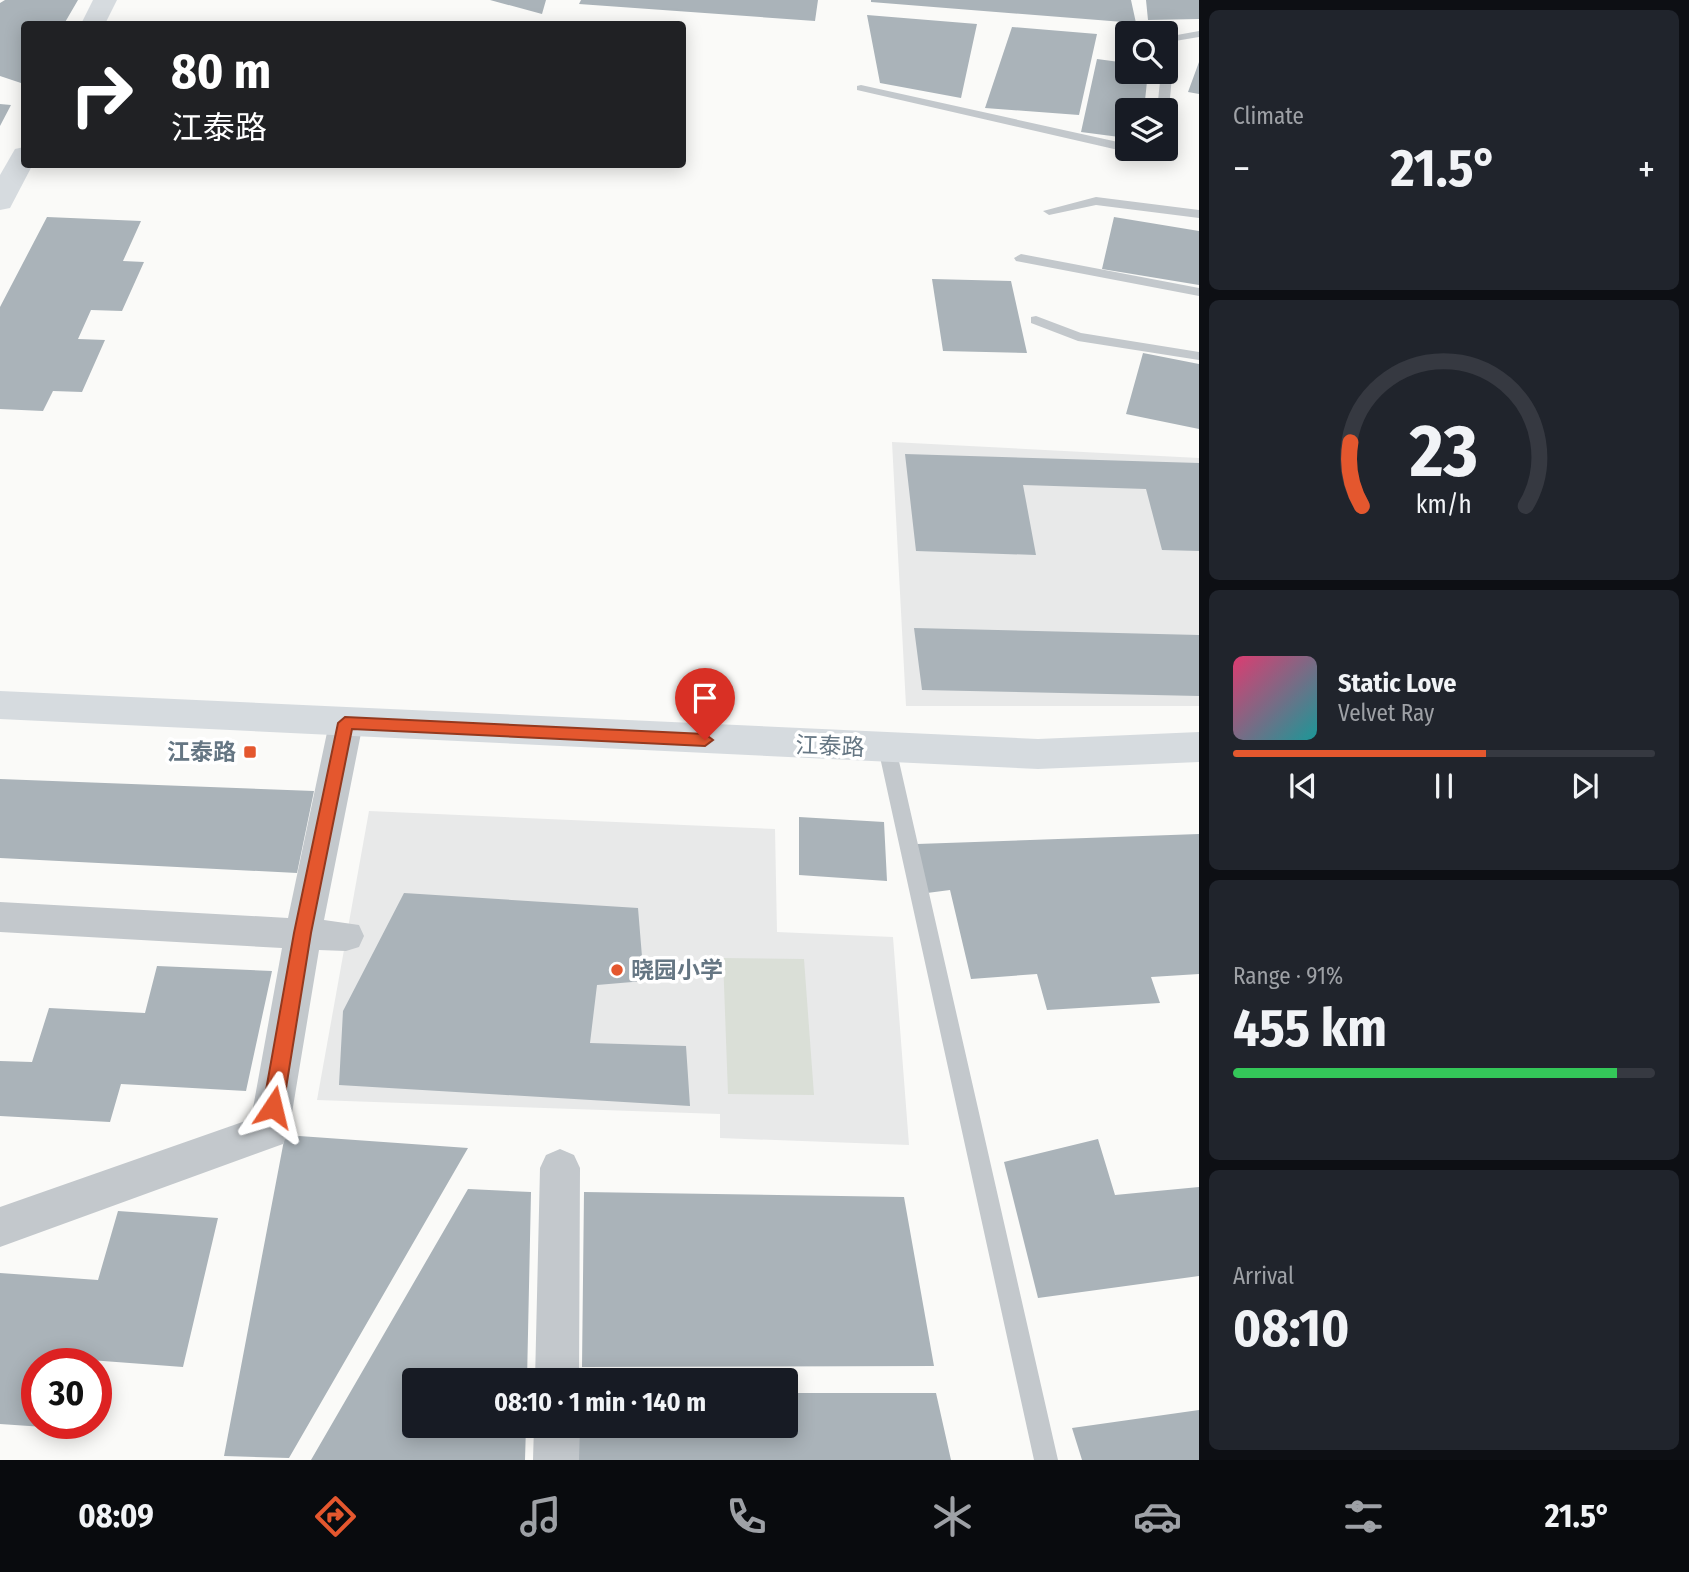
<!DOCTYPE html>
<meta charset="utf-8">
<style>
:root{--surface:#171b24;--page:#20242c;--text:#f1f3f6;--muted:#9ea1a6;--line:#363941;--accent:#e4572e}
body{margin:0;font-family:"Fira Sans Condensed","Noto Sans SC",sans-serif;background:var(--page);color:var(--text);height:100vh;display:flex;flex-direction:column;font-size:26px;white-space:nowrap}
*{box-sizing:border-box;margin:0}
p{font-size:23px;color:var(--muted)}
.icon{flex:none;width:38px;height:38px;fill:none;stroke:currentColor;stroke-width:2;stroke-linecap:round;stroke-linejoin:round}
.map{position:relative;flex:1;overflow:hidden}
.panel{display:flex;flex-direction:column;gap:10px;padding:10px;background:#0d0f14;width:490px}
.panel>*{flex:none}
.top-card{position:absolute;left:21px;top:21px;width:665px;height:147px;border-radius:7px;box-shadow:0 4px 18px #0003;background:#202124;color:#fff;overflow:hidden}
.fabs{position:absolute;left:1115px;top:21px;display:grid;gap:14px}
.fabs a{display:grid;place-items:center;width:63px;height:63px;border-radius:7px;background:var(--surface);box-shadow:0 4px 18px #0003;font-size:35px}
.speed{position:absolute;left:21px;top:1348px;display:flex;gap:14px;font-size:35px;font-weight:700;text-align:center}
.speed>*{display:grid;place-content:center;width:91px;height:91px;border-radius:50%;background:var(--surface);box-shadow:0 4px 18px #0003;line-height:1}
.speed .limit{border:10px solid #d22;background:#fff;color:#111}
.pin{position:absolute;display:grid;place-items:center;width:60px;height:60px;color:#fff;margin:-72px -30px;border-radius:50% 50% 50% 0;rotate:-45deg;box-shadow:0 0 7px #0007}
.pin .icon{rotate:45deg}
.me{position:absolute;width:77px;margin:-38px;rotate:10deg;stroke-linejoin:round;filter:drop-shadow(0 0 5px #0008)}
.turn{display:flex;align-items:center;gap:24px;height:147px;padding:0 35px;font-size:32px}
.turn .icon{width:91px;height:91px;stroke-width:2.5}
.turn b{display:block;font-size:49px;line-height:60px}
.big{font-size:52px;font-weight:700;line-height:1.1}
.panel .tile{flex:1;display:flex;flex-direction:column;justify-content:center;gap:10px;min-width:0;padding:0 24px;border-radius:10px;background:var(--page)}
.panel .dial{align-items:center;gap:0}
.dial svg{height:182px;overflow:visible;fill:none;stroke:var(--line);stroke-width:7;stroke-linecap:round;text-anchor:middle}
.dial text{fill:var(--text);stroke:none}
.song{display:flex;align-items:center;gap:21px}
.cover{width:84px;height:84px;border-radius:10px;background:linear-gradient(135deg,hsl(340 70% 55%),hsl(180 70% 35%))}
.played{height:7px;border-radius:4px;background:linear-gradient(90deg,var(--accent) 60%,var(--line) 60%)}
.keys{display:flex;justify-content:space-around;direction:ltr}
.heat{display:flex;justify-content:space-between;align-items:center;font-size:38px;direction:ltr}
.charge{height:10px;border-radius:5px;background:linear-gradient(90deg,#34c759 91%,var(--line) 0)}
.trip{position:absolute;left:402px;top:1368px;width:396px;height:70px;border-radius:7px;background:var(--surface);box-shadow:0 4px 18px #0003;font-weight:700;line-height:70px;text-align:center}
.dock{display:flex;height:112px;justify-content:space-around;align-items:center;background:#090b0e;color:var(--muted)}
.dock .icon{width:49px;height:49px}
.dock .selected{color:var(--accent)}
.dock b{font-size:32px;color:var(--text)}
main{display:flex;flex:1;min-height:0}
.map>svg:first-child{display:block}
.built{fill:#e8e9e9}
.green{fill:#dadfd7}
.building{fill:#aab3b9}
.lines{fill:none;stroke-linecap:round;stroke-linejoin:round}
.lane{fill:#c3c8cc;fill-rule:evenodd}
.street{fill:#c3c8cc;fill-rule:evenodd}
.secondary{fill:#d6dbdf;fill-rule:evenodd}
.route{fill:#e4572e;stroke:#94391e;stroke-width:2}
.poi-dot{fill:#e4572e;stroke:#fff;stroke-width:2.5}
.labels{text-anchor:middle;stroke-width:7;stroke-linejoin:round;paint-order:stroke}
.street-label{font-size:23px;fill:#657683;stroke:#fff}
.poi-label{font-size:23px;font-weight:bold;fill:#657683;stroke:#fff;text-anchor:end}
</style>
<main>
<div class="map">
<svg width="1199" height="1460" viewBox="0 0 1199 1460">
<rect width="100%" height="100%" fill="#fafaf8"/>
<!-- built -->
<path class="built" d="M892 442 1199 458V706H906Z
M369 811 775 829 777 932 893 937 909 1145 720 1138V1114L317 1100Z"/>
<!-- green -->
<path class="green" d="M723 958 804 959 814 1095 728 1094Z"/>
<!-- building -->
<path class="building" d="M5 0H78L64 24H24V84L0 76V3Z
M490 0H546L542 14Z
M581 0H818L815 21 579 4Z
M871 0H1131L1136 23 871 2Z
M1146 0H1199V19L1148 20Z
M867 15 977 24 961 98 880 83Z
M1012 27 1097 34 1079 115 985 108Z
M1097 59 1127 63V72H1148L1144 110H1127V138L1081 132Z
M1199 62V94L1188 92Z
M0 104 11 105 0 126Z
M47 217 141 221 123 261 144 262 122 311 91 310 78 339 105 340 82 392 53 391 43 411 0 409V307Z
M1114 217 1199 231V285L1102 269Z
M932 279 1011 281 1027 353 943 351Z
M1143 353 1199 364V429L1126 414Z
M905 454 1199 463V551L1162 550 1146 489 1023 485 1036 555 916 551Z
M914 628 1199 635V696L922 690Z
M0 779 314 791 297 873 0 858Z
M799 817 884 822 887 881 799 875Z
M1199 834V974L1151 977 1160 1003 1047 1010 1037 974 971 979 950 890 927 893 917 844Z
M404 893 638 908 644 981 597 985 590 1043 686 1046 690 1106 339 1085 343 1011Z
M157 966 272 971 246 1091 121 1084 110 1122 0 1116V1061L32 1062 49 1008 145 1013Z
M285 1135 468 1148 289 1458 224 1456Z
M1098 1139 1115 1195 1199 1187V1276L1038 1298 1004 1162Z
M468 1189 531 1192 527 1381H415V1426H526L525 1460H311Z
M584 1192 904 1197 934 1366 582 1367Z
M118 1211 218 1218 183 1367 63 1358 62 1363H37V1423H45L44 1427 0 1424V1273L98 1280Z
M786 1393H936L951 1460H577V1426H786Z
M1199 1410V1460H1082L1072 1428Z"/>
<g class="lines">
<!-- lane -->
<path class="lane" d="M1199 31V37L1175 41 1169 110 1166 113V110H1157L1161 72H1166V37Z
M861 85 1127 144V149H1133L1127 152 857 90V86Z
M1096 197 1199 210V218L1096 205 1049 215 1043 211Z
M1021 254 1199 288V296L1016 261 1014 258Z
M1036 316 1081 333 1199 352V360L1078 341 1031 323V317Z
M887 741 893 743 896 748 1058 1460H1034L878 748 881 743Z"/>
<!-- street -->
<path class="street" d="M346 711 358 714 363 723 324 920 359 925 364 936 359 947 346 951 319 950 289 1131 283 1144 0 1247V1207L251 1119 282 948 0 932V902L288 918 329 723 334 714Z
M560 1149 574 1155 580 1168 579 1381H535L540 1168 546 1155Z
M534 1426H580L579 1460H533Z"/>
<!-- secondary -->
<path class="secondary" d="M93 0H117L105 24H81Z
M24 147V164H33L10 208 0 210V175L15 149Z
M0 691 1038 739 1199 732V762L1038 769 0 719Z"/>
</g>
<!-- route -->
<path class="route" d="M345 717 705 734 713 740 705 746 352 729 311 933 283 1107 280 1113 273 1115 266 1113 263 1107 294 933 338 723Z"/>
<!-- markers -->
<g class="poi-dot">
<rect x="243" y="745" width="14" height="14" rx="3.5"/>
<circle cx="617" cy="970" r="7"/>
</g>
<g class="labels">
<!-- street labels -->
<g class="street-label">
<text transform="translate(830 746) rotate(2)" y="8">江泰路</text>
</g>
<!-- poi labels -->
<g class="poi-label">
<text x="236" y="760">江泰路</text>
<text x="631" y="978" text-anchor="start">晓园小学</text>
</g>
</g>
</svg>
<div class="fabs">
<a><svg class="icon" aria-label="search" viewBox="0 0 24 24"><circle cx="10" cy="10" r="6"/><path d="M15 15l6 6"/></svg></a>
<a><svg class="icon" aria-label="layers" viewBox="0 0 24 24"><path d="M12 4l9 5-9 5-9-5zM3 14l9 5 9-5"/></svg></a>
</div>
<div class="speed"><div class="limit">30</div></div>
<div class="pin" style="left:705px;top:740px;background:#d93025"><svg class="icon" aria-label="arrive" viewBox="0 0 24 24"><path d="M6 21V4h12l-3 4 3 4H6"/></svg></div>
<svg class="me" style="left:273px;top:1107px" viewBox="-20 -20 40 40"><path d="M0-17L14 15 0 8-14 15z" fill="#e4572e" stroke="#fff" stroke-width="4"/></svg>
<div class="trip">08:10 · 1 min · 140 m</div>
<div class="top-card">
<div class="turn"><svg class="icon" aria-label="right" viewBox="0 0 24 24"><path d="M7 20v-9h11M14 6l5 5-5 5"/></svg><div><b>80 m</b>江泰路</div></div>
</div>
</div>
<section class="panel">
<div class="tile"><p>Climate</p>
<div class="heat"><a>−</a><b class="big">21.5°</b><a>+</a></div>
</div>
<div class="tile dial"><svg viewBox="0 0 100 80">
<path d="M14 69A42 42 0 1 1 86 69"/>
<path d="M14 69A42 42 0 0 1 9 41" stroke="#e4572e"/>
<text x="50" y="56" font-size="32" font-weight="700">23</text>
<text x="50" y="72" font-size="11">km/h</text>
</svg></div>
<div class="tile">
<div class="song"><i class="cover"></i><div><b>Static Love</b><p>Velvet Ray</p></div></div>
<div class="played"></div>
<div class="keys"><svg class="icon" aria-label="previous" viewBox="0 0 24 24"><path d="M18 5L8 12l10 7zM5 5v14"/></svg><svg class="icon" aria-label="pause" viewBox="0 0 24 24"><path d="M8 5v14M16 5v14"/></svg><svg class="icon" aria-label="next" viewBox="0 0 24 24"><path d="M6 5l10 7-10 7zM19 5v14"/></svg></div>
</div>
<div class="tile"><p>Range · 91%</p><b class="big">455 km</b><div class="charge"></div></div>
<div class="tile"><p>Arrival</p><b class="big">08:10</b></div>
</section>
</main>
<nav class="dock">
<b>08:09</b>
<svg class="icon selected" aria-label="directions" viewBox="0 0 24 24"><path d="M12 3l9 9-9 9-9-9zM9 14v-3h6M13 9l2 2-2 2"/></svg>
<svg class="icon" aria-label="music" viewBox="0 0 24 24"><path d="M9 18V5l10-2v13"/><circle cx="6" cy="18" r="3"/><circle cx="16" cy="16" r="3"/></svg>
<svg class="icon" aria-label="phone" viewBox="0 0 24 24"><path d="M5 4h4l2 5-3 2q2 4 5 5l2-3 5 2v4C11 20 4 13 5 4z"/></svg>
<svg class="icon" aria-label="climate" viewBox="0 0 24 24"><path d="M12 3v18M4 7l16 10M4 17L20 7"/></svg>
<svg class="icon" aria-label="car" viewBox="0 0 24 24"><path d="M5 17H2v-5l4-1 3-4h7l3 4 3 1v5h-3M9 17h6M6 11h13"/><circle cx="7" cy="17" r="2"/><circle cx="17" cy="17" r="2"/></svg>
<svg class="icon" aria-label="filters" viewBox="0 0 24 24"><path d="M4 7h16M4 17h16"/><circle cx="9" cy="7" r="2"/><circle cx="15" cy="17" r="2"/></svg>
<b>21.5°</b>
</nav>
